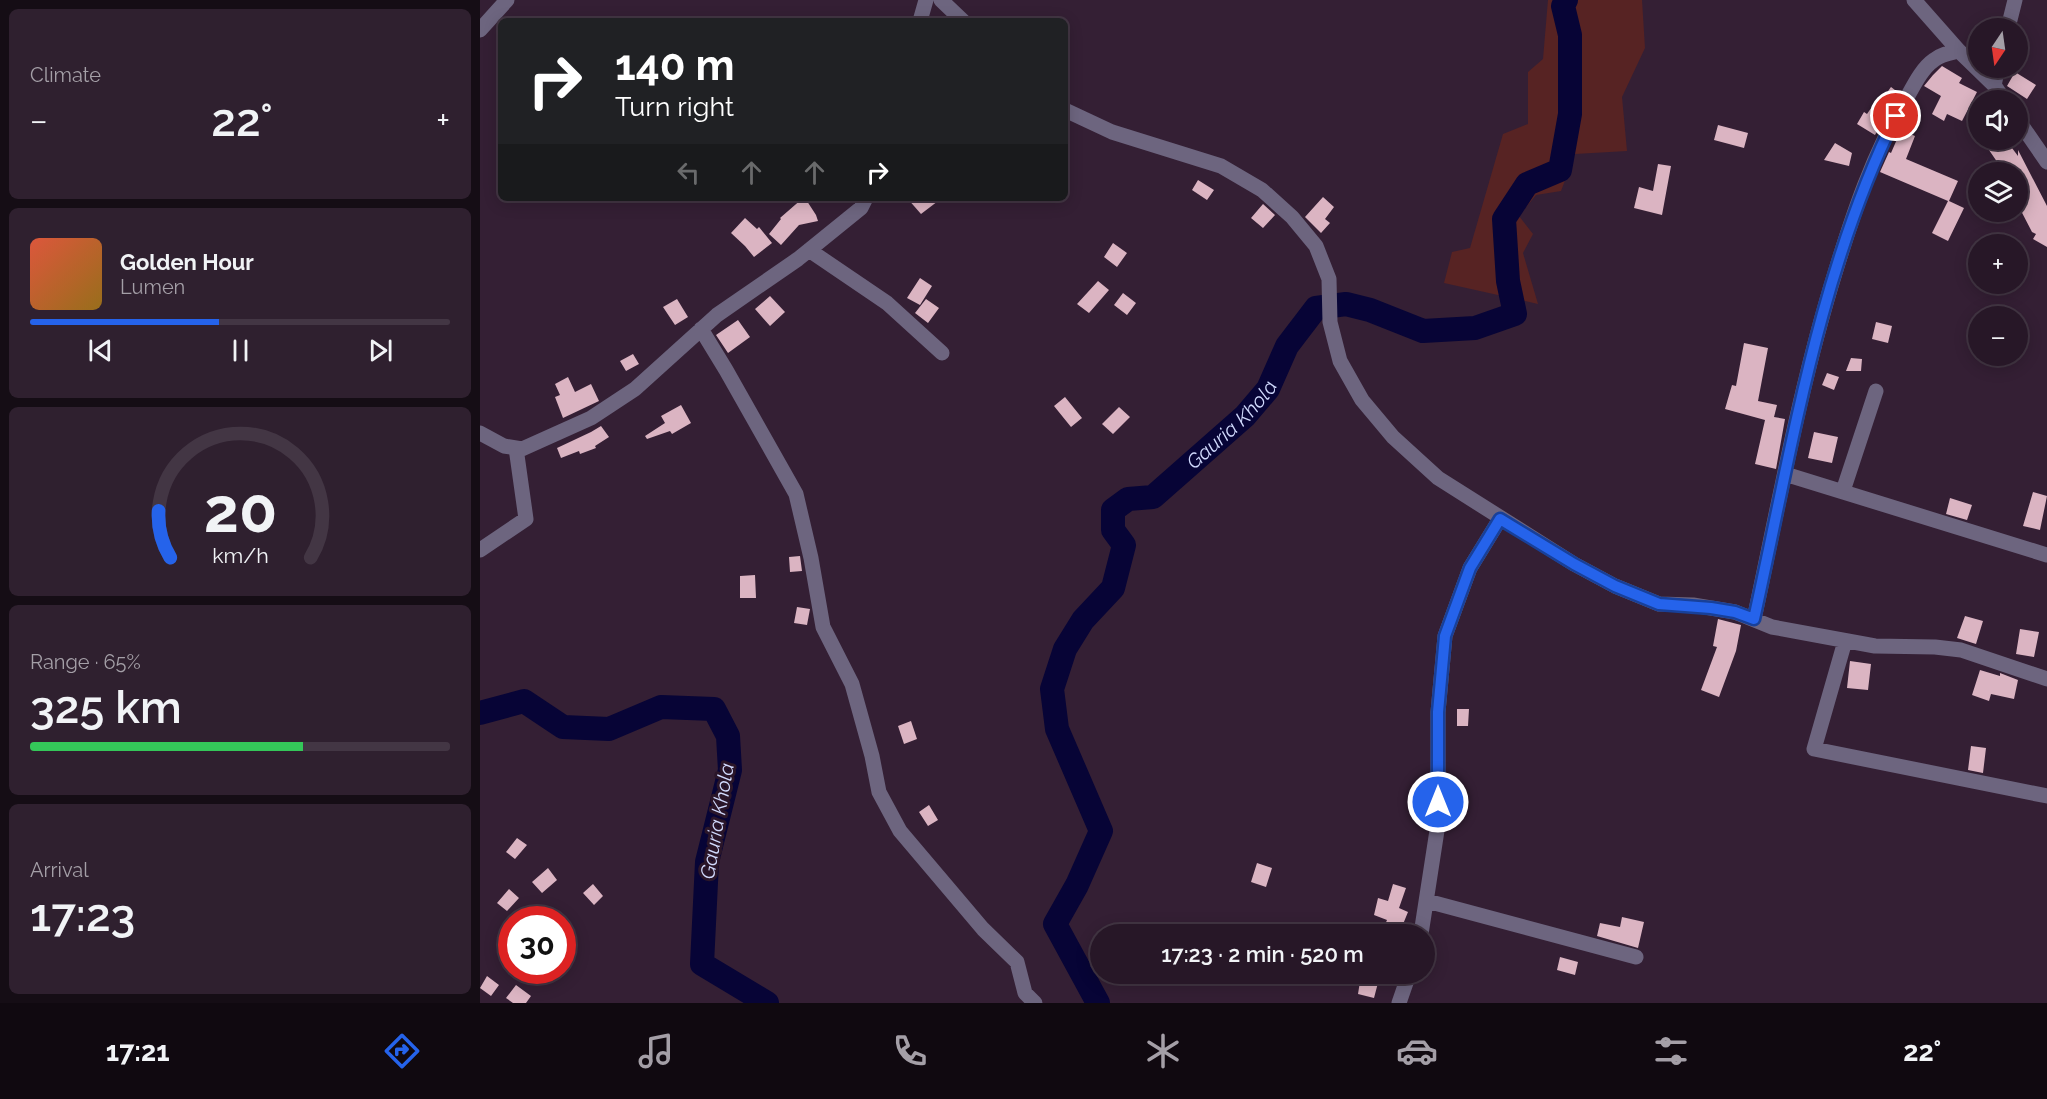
<!DOCTYPE html>
<meta charset="utf-8">
<style>
:root{--surface:#271727;--page:#2f202f;--text:#f1f3f6;--muted:#a49fa7;--line:#433644;--accent:#2563eb}
body{margin:0;font-family:Raleway,sans-serif;background:var(--page);color:var(--text);height:100vh;display:flex;flex-direction:column;font-size:22px;white-space:nowrap}
*{box-sizing:border-box;margin:0}
p{font-size:20px;color:var(--muted)}
.icon{flex:none;width:33px;height:33px;fill:none;stroke:currentColor;stroke-width:2;stroke-linecap:round;stroke-linejoin:round}
.map{position:relative;flex:1;overflow:hidden}
.side{display:flex;flex-direction:column;gap:9px;padding:9px;background:#150d15;width:480px}
.side>*{flex:none}
.top-card{position:absolute;left:18px;top:18px;width:570px;height:183px;border-radius:9px;box-shadow:0 3px 15px #0003,0 0 0 2px var(--line);background:#202124;color:#fff;overflow:hidden}
.needle{width:39px;rotate:193deg}
.tools{position:absolute;left:1488px;top:18px;display:grid;gap:12px}
.tools a{display:grid;place-items:center;width:60px;height:60px;border-radius:50%;background:var(--surface);box-shadow:0 3px 15px #0003,0 0 0 2px var(--line);font-size:30px}
.speed{position:absolute;left:18px;top:906px;display:flex;gap:12px;font-size:30px;font-weight:700;text-align:center}
.speed>*{display:grid;place-content:center;width:78px;height:78px;border-radius:50%;background:var(--surface);box-shadow:0 3px 15px #0003,0 0 0 2px var(--line);line-height:1}
.speed .limit{border:9px solid #d22;background:#fff;color:#111}
.pin{position:absolute;display:grid;place-items:center;width:51px;height:51px;color:#fff;margin:-26px;border:3px solid #fff;border-radius:50%;box-shadow:0 2px 6px #0007}
.me{position:absolute;width:66px;margin:-33px;rotate:0deg;stroke-linejoin:round;filter:drop-shadow(0 0 4px #0008)}
.turn{display:flex;align-items:center;gap:21px;height:126px;padding:0 18px;font-size:27px}
.turn .icon{width:78px;height:78px;stroke-width:2.5}
.turn b{display:block;font-size:42px;line-height:51px}
.lanes{display:flex;align-items:center;height:57px;padding:0 18px;background:#0003;justify-content:center;gap:30px;direction:ltr}
.lanes .off{opacity:.35}
.big{font-size:45px;font-weight:600;line-height:1.1}
.side .widget{flex:1;display:flex;flex-direction:column;justify-content:center;gap:9px;min-width:0;padding:0 21px;border-radius:9px;background:var(--page)}
.side .dial{align-items:center;gap:0}
.dial svg{height:156px;overflow:visible;fill:none;stroke:var(--line);stroke-width:7;stroke-linecap:round;text-anchor:middle}
.dial text{fill:var(--text);stroke:none}
.song{display:flex;align-items:center;gap:18px}
.cover{width:72px;height:72px;border-radius:9px;background:linear-gradient(135deg,hsl(10 70% 55%),hsl(40 70% 35%))}
.played{height:6px;border-radius:3px;background:linear-gradient(90deg,var(--accent) 45%,var(--line) 45%)}
.keys{display:flex;justify-content:space-around;direction:ltr}
.heat{display:flex;justify-content:space-between;align-items:center;font-size:33px;direction:ltr}
.charge{height:9px;border-radius:4px;background:linear-gradient(90deg,#34c759 65%,var(--line) 0)}
.trip{position:absolute;left:610px;top:924px;width:345px;height:60px;border-radius:30px;background:var(--surface);box-shadow:0 3px 15px #0003,0 0 0 2px var(--line);font-weight:600;line-height:60px;text-align:center}
.tabs{display:flex;height:96px;justify-content:space-around;align-items:center;background:#100910;color:var(--muted)}
.tabs .icon{width:42px;height:42px}
.tabs .active{color:var(--accent)}
.tabs b{font-size:27px;color:var(--text)}
main{display:flex;flex:1;min-height:0}
.map>svg:first-child{display:block}
.green{fill:#572323}
.lines{fill:none;stroke-linecap:round;stroke-linejoin:round}
.river{stroke:#070436;stroke-width:24}
.building{fill:#dbb4c2}
.minor{stroke:#6d657f;stroke-width:15}
.route-casing{stroke:#184099;stroke-width:15}
.route{stroke:#2563eb;stroke-width:10}
.labels{text-anchor:middle;stroke-width:6;stroke-linejoin:round;paint-order:stroke}
.water-label{font-size:20px;font-style:italic;fill:#d1dafd;stroke:#2a1629}
</style>
<main>
<section class="side">
<div class="widget"><p>Climate</p>
<div class="heat"><a>−</a><b class="big">22°</b><a>+</a></div>
</div>
<div class="widget">
<div class="song"><i class="cover"></i><div><b>Golden Hour</b><p>Lumen</p></div></div>
<div class="played"></div>
<div class="keys"><svg class="icon" aria-label="previous" viewBox="0 0 24 24"><path d="M18 5L8 12l10 7zM5 5v14"/></svg><svg class="icon" aria-label="pause" viewBox="0 0 24 24"><path d="M8 5v14M16 5v14"/></svg><svg class="icon" aria-label="next" viewBox="0 0 24 24"><path d="M6 5l10 7-10 7zM19 5v14"/></svg></div>
</div>
<div class="widget dial"><svg viewBox="0 0 100 80">
<path d="M14 69A42 42 0 1 1 86 69"/>
<path d="M14 69A42 42 0 0 1 8 45" stroke="#2563eb"/>
<text x="50" y="56" font-size="32" font-weight="700">20</text>
<text x="50" y="72" font-size="11">km/h</text>
</svg></div>
<div class="widget"><p>Range · 65%</p><b class="big">325 km</b><div class="charge"></div></div>
<div class="widget"><p>Arrival</p><b class="big">17:23</b></div>
</section>
<div class="map">
<svg width="1567" height="1003" viewBox="0 0 1567 1003">
<rect width="100%" height="100%" fill="#341f34"/>
<!-- green -->
<path class="green" d="M1068 0H1162L1165 48 1142 97 1147 151 1095 154 1081 191 1056 195 1039 216 1053 234 1043 253 1058 304 964 283 972 252 990 248 1023 134 1048 124V72L1063 59Z"/>
<g class="lines">
<!-- river -->
<g class="river">
<path d="M0 713 44 701 83 727 129 729 181 707 234 709 248 736 250 770 227 862 222 964 287 1003"/>
<path id="s1" d="M618 1003 575 924 597 885 621 831 577 729 572 689 585 649 603 620 633 588 644 545 633 530V510L648 499 673 497 765 416 788 389 807 346 836 308 866 304 890 310 943 331 995 328 1035 314 1028 281 1024 219 1047 184 1080 170 1090 114V35L1083 6 1086 0"/>
</g>
</g>
<!-- building -->
<path class="building" d="M1462 66 1482 78 1479 83 1497 92 1482 121 1467 114 1464 121 1452 114 1461 96 1444 86 1453 75Z
M1535 72 1556 85 1547 99 1527 86Z
M1411 87 1419 93 1412 104 1403 98Z
M1398 98 1410 106 1399 122 1402 123 1395 135 1377 124 1384 112 1387 114Z
M1238 125 1268 133 1264 148 1234 140Z
M1421 130 1435 136 1426 159 1478 181 1469 201 1484 208 1468 241 1452 233 1468 201 1400 172 1409 152 1411 153Z
M1526 140 1538 156V150L1567 206V247L1553 239 1556 234 1552 232 1538 205V172H1524L1509 150Z
M1355 143 1372 153 1369 166 1344 160Z
M1178 164 1191 166 1182 215 1154 208 1159 187 1173 191Z
M718 180 734 190 727 200 712 190Z
M843 197 854 207 845 219 850 223 841 233 825 217Z
M323 198H325L336 215 338 221 319 225 301 245 289 234 301 219 300 218Z
M427 198H462L441 214Z
M783 204 795 215 783 228 771 218Z
M265 218 277 229 279 227 292 243 274 257 265 246 251 233Z
M633 243 647 253 637 267 624 257Z
M440 278 452 286 440 305 427 298Z
M618 281 629 290 609 313 597 304Z
M643 293 656 303 647 315 634 305Z
M290 296 305 312 290 326 275 309Z
M197 299 208 317 195 325 183 307Z
M446 299 459 308 448 323 435 313Z
M258 320 270 337 248 353 236 335Z
M1396 322 1412 326 1408 343 1392 339Z
M1264 343 1288 348 1278 401 1297 405 1294 417 1305 419 1296 469 1275 464 1285 420 1245 409 1252 385 1256 386Z
M153 354 159 364 146 371 140 361Z
M1371 358 1382 359 1381 371H1366Z
M1347 373 1359 377 1354 390 1342 385Z
M88 377 95 392 111 384 119 401 83 418 75 397 80 395 75 384Z
M585 397 602 418 591 427 574 406Z
M201 405 211 423 192 434 190 431 167 439 165 436 185 423 181 416Z
M639 407 650 417 633 434 622 424Z
M121 426 129 437 115 446 116 448 100 454 99 451 81 458 77 448 111 432Z
M1334 432 1358 437 1352 463 1328 458Z
M1553 492 1567 496 1560 530 1543 526Z
M1470 498 1492 505 1487 520 1466 514Z
M320 556 322 571 310 572 309 557Z
M275 575 276 598H260V576Z
M317 607 330 609 327 625 314 623Z
M1485 616 1503 621 1496 644 1477 638Z
M1238 619 1261 625 1256 651 1239 697 1221 690 1237 647 1233 646Z
M1540 629 1559 632 1554 657 1536 654Z
M1370 661 1391 664 1388 690 1367 688Z
M1500 670 1520 676V673L1538 680 1534 699 1511 694 1509 701 1492 695Z
M977 709H989L988 726H977Z
M431 721 437 739 424 744 418 726Z
M1491 746 1506 748 1503 773 1488 770Z
M449 805 458 820 448 826 439 812Z
M37 838 47 845 35 859 26 852Z
M777 863 792 868 786 887 771 882Z
M68 868 77 880 62 893 52 882Z
M113 884 123 896 114 905 103 893Z
M913 884 926 888 919 908 928 912 919 934H901L907 920 894 915 898 898 908 901Z
M29 889 39 898 27 911 17 903Z
M1142 917 1164 922 1158 948 1117 936 1120 923 1140 927Z
M1080 957 1098 962 1095 975 1077 970Z
M881 975 899 979 894 998 878 994Z
M7 976 19 985 11 996 0 988Z
M36 985 51 996 46 1003H33L26 998Z"/>
<g class="lines">
<!-- minor -->
<path class="minor" d="M461 0 483 21
M1434 0 1479 51 1514 85 1524 100
M440 21 446 0
M1528 28 1535 0
M0 30 27 0
M1514 85 1518 68
M585 110 632 132 741 166 782 190 812 217 836 246 849 279 850 322 860 361 882 400 913 437 958 478 1094 564 1135 586 1179 604 1213 605 1255 612 1292 627 1395 646 1455 647 1481 650 1567 679
M1538 120 1567 162
M329 250 407 303 462 353
M221 329 246 370 316 494 331 558 343 627 372 684 392 756 399 792 420 831 503 929 537 962 545 993 555 1003
M0 433 24 446 42 449 111 418 155 389 237 315 318 259 381 208 386 198
M1305 474 1567 555
M1363 491 1396 391
M0 550 46 519 36 448
M1274 619C1299 503 1320 386 1355 273 1373 214 1393 154 1425 101 1433 87 1441 69 1454 60 1461 54 1470 53 1479 51
M1365 641 1334 749 1567 796
M947 901 1156 957
M941 934 958 824V712L965 636 990 568 1020 519
M919 1003 929 974"/>
</g>
<g class="lines">
<defs>
<path id="route" d="M958 802V712L965 636 990 568 1020 519 1094 564 1135 586 1179 604 1231 608 1255 612 1274 619C1312 449 1338 274 1416 116"/>
</defs>
<!-- route casing -->
<use href="#route" class="route-casing"/>
<!-- route -->
<use href="#route" class="route"/>
</g>
<g class="labels">
<!-- water labels -->
<g class="water-label">
<text dy="7" stroke="none"><textPath href="#s1" startOffset="699">Gauria Khola</textPath></text>
<text transform="translate(237 821) rotate(-80)" y="7">Gauria Khola</text>
</g>
</g>
</svg>
<div class="tools">
<a><svg class="needle" viewBox="-14 -14 28 28"><path d="M0-13l5 13h-10z" fill="#e53935"/><path d="M0 13l5-13h-10z" fill="#a49fa7"/></svg></a>
<a><svg class="icon" aria-label="sound" viewBox="0 0 24 24"><path d="M4 9h4l5-4v14l-5-4H4zM17 9q2 3 0 6"/></svg></a>
<a><svg class="icon" aria-label="layers" viewBox="0 0 24 24"><path d="M12 4l9 5-9 5-9-5zM3 14l9 5 9-5"/></svg></a>
<a>+</a>
<a>−</a>
</div>
<div class="speed"><div class="limit">30</div></div>
<div class="pin" style="left:1416px;top:116px;background:#d93025"><svg class="icon" aria-label="arrive" viewBox="0 0 24 24"><path d="M6 21V4h12l-3 4 3 4H6"/></svg></div>
<svg class="me" style="left:958px;top:802px" viewBox="-20 -20 40 40"><circle r="17" fill="#2563eb" stroke="#fff" stroke-width="3"/><path d="M0-11L8 9 0 5-8 9z" fill="#fff"/></svg>
<div class="trip">17:23 · 2 min · 520 m</div>
<div class="top-card">
<div class="turn"><svg class="icon" aria-label="right" viewBox="0 0 24 24"><path d="M7 20v-9h11M14 6l5 5-5 5"/></svg><div><b>140 m</b>Turn right</div></div>
<div class="lanes"><svg class="icon off" aria-label="left" viewBox="0 0 24 24"><path d="M17 20v-9H6M10 6l-5 5 5 5"/></svg><svg class="icon off" aria-label="ahead" viewBox="0 0 24 24"><path d="M12 20V5M6 11l6-6 6 6"/></svg><svg class="icon off" aria-label="ahead" viewBox="0 0 24 24"><path d="M12 20V5M6 11l6-6 6 6"/></svg><svg class="icon" aria-label="right" viewBox="0 0 24 24"><path d="M7 20v-9h11M14 6l5 5-5 5"/></svg></div>
</div>
</div>
</main>
<nav class="tabs">
<b>17:21</b>
<svg class="icon active" aria-label="directions" viewBox="0 0 24 24"><path d="M12 3l9 9-9 9-9-9zM9 14v-3h6M13 9l2 2-2 2"/></svg>
<svg class="icon" aria-label="music" viewBox="0 0 24 24"><path d="M9 18V5l10-2v13"/><circle cx="6" cy="18" r="3"/><circle cx="16" cy="16" r="3"/></svg>
<svg class="icon" aria-label="phone" viewBox="0 0 24 24"><path d="M5 4h4l2 5-3 2q2 4 5 5l2-3 5 2v4C11 20 4 13 5 4z"/></svg>
<svg class="icon" aria-label="climate" viewBox="0 0 24 24"><path d="M12 3v18M4 7l16 10M4 17L20 7"/></svg>
<svg class="icon" aria-label="car" viewBox="0 0 24 24"><path d="M5 17H2v-5l4-1 3-4h7l3 4 3 1v5h-3M9 17h6M6 11h13"/><circle cx="7" cy="17" r="2"/><circle cx="17" cy="17" r="2"/></svg>
<svg class="icon" aria-label="filters" viewBox="0 0 24 24"><path d="M4 7h16M4 17h16"/><circle cx="9" cy="7" r="2"/><circle cx="15" cy="17" r="2"/></svg>
<b>22°</b>
</nav>
